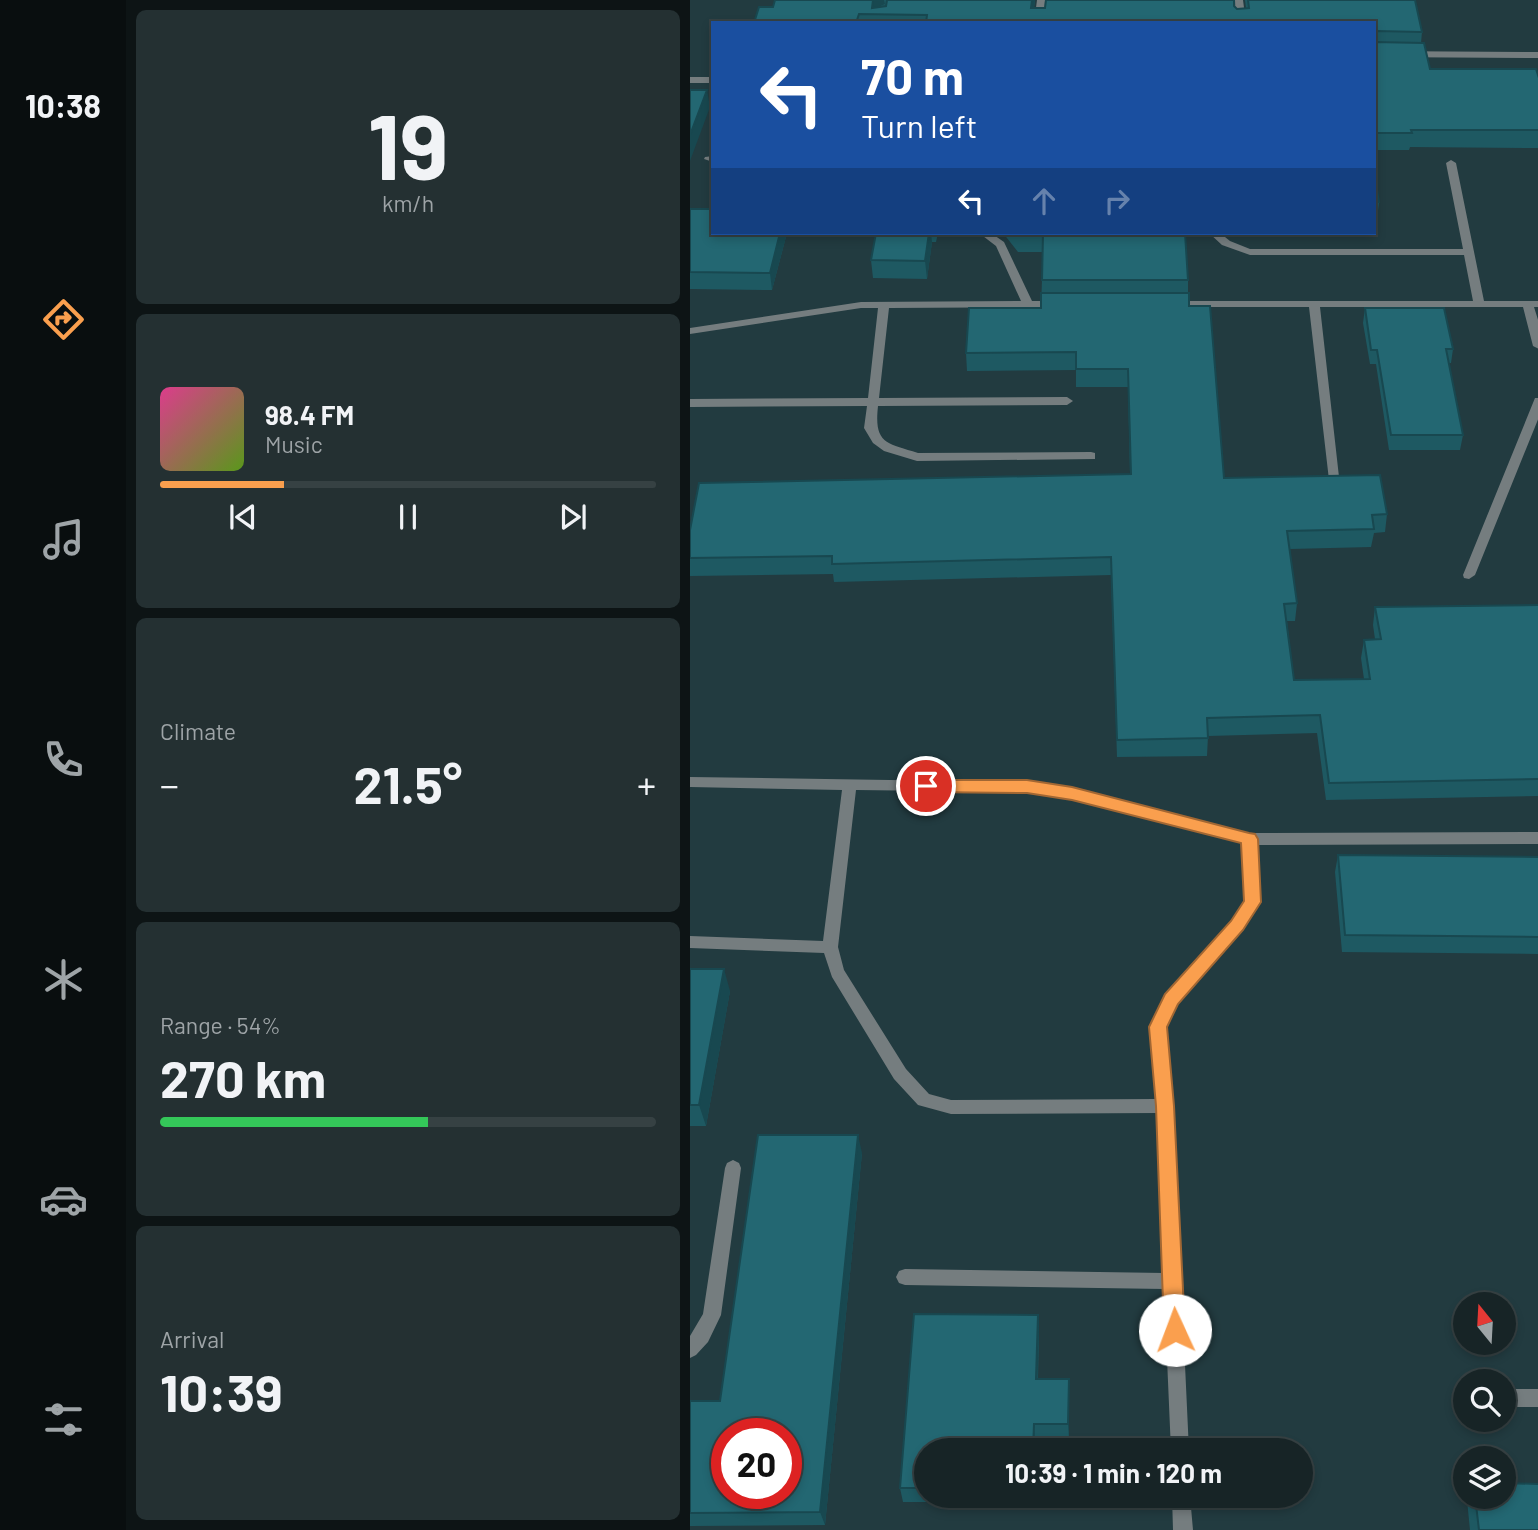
<!DOCTYPE html>
<meta charset="utf-8">
<style>
:root{--surface:#172426;--page:#243032;--text:#f1f3f6;--muted:#9ea4a7;--line:#364143;--accent:#fa9f4e}
body{margin:0;font-family:Barlow,sans-serif;background:var(--page);color:var(--text);height:100vh;display:flex;flex-direction:column;font-size:26px;white-space:nowrap}
*{box-sizing:border-box;margin:0}
p{font-size:23px;color:var(--muted)}
.icon{flex:none;width:38px;height:38px;fill:none;stroke:currentColor;stroke-width:2;stroke-linecap:round;stroke-linejoin:round}
.map{position:relative;flex:1;overflow:hidden}
.sheet{display:flex;flex-direction:column;gap:10px;padding:10px;background:#0d1415;width:564px}
.sheet>*{flex:none}
.banner{position:absolute;left:21px;top:21px;width:665px;height:214px;border-radius:0px;box-shadow:0 4px 10px #0003,0 0 0 2px var(--line);background:#1a4fa0;color:#fff;overflow:hidden}
.needle{width:46px;rotate:342deg}
.buttons{position:absolute;left:763px;top:1292px;display:grid;gap:14px}
.buttons a{display:grid;place-items:center;width:63px;height:63px;border-radius:50%;background:var(--surface);box-shadow:0 4px 10px #0003,0 0 0 2px var(--line);font-size:35px}
.speed{position:absolute;left:21px;top:1418px;display:flex;gap:14px;font-size:35px;font-weight:700;text-align:center}
.speed>*{display:grid;place-content:center;width:91px;height:91px;border-radius:50%;background:var(--surface);box-shadow:0 4px 10px #0003,0 0 0 2px var(--line);line-height:1}
.speed .limit{border:10px solid #d22;background:#fff;color:#111}
.pin{position:absolute;display:grid;place-items:center;width:60px;height:60px;color:#fff;margin:-30px;border:4px solid #fff;border-radius:50%;box-shadow:0 2px 7px #0007}
.me{position:absolute;width:77px;margin:-38px;rotate:358deg;stroke-linejoin:round;filter:drop-shadow(0 0 5px #0008)}
.turn{display:flex;align-items:center;gap:24px;height:147px;padding:0 35px;font-size:32px}
.turn .icon{width:91px;height:91px;stroke-width:2.5}
.turn b{display:block;font-size:49px;line-height:60px}
.lanes{display:flex;align-items:center;height:66px;padding:0 35px;background:#0003;justify-content:center;gap:35px;direction:ltr}
.lanes .off{opacity:.35}
.big{font-size:52px;font-weight:700;line-height:1.1}
.sheet .tile{flex:1;display:flex;flex-direction:column;justify-content:center;gap:10px;min-width:0;padding:0 24px;border-radius:10px;background:var(--page)}
.sheet .dial{align-items:center;gap:0}
.dial b{font-size:91px;line-height:1}
.song{display:flex;align-items:center;gap:21px}
.cover{width:84px;height:84px;border-radius:10px;background:linear-gradient(135deg,hsl(330 70% 55%),hsl(90 70% 35%))}
.played{height:7px;border-radius:4px;background:linear-gradient(90deg,var(--accent) 25%,var(--line) 25%)}
.keys{display:flex;justify-content:space-around;direction:ltr}
.heat{display:flex;justify-content:space-between;align-items:center;font-size:38px;direction:ltr}
.charge{height:10px;border-radius:5px;background:linear-gradient(90deg,#34c759 54%,var(--line) 0)}
.trip{position:absolute;left:224px;top:1438px;width:399px;height:70px;border-radius:35px;background:var(--surface);box-shadow:0 4px 10px #0003,0 0 0 2px var(--line);font-weight:700;line-height:70px;text-align:center}
main{display:flex;flex:1;min-height:0}
.dock{display:flex;flex-direction:column;width:126px;justify-content:space-around;align-items:center;background:#090e0f;color:var(--muted)}
.dock .icon{width:49px;height:49px}
.dock .current{color:var(--accent)}
.dock b{font-size:32px;color:var(--text)}
.map>svg:first-child{display:block}
.built{fill:#223b40;fill-rule:evenodd}
.lines{fill:none;stroke-linecap:round;stroke-linejoin:round}
.lane{fill:#757d7f;fill-rule:evenodd}
.wall{fill:#1e5962}
.shaded-wall{fill:#184850}
.building{fill:#236772;stroke:#184850;stroke-width:2;fill-rule:evenodd}
.route{fill:#fa9f4e;stroke:#a26733;stroke-width:2}
</style>
<main>
<nav class="dock">
<b>10:38</b>
<svg class="icon current" aria-label="directions" viewBox="0 0 24 24"><path d="M12 3l9 9-9 9-9-9zM9 14v-3h6M13 9l2 2-2 2"/></svg>
<svg class="icon" aria-label="music" viewBox="0 0 24 24"><path d="M9 18V5l10-2v13"/><circle cx="6" cy="18" r="3"/><circle cx="16" cy="16" r="3"/></svg>
<svg class="icon" aria-label="phone" viewBox="0 0 24 24"><path d="M5 4h4l2 5-3 2q2 4 5 5l2-3 5 2v4C11 20 4 13 5 4z"/></svg>
<svg class="icon" aria-label="climate" viewBox="0 0 24 24"><path d="M12 3v18M4 7l16 10M4 17L20 7"/></svg>
<svg class="icon" aria-label="car" viewBox="0 0 24 24"><path d="M5 17H2v-5l4-1 3-4h7l3 4 3 1v5h-3M9 17h6M6 11h13"/><circle cx="7" cy="17" r="2"/><circle cx="17" cy="17" r="2"/></svg>
<svg class="icon" aria-label="filters" viewBox="0 0 24 24"><path d="M4 7h16M4 17h16"/><circle cx="9" cy="7" r="2"/><circle cx="15" cy="17" r="2"/></svg>
</nav>
<section class="sheet">
<div class="tile dial"><b>19</b><p>km/h</p></div>
<div class="tile">
<div class="song"><i class="cover"></i><div><b>98.4 FM</b><p>Music</p></div></div>
<div class="played"></div>
<div class="keys"><svg class="icon" aria-label="previous" viewBox="0 0 24 24"><path d="M18 5L8 12l10 7zM5 5v14"/></svg><svg class="icon" aria-label="pause" viewBox="0 0 24 24"><path d="M8 5v14M16 5v14"/></svg><svg class="icon" aria-label="next" viewBox="0 0 24 24"><path d="M6 5l10 7-10 7zM19 5v14"/></svg></div>
</div>
<div class="tile"><p>Climate</p>
<div class="heat"><a>−</a><b class="big">21.5°</b><a>+</a></div>
</div>
<div class="tile"><p>Range · 54%</p><b class="big">270 km</b><div class="charge"></div></div>
<div class="tile"><p>Arrival</p><b class="big">10:39</b></div>
</section>
<div class="map">
<svg width="849" height="1530" viewBox="0 0 849 1530">
<rect width="100%" height="100%" fill="#1f3033"/>
<!-- built -->
<path class="built" d="M0 0H848V1530H0ZM23 23H684V233H23ZM775 1304H814V1342H775ZM775 1381H814V1419H775ZM37 1433H96V1493H37ZM236 1451H611V1496H236ZM775 1458H814V1496H775Z"/>
<g class="lines">
<!-- lane -->
<path class="lane" d="M347 0H355L354 23H344Z
M545 0H553L556 23H546Z
M684 51 849 52V58L684 57Z
M0 77H23V83H0Z
M23 156V162L14 159 15 157Z
M761 160 766 163 794 301H849V307H844L849 323V349L843 346 833 307H630L649 477 643 481 639 480 619 307H482L477 304 482 301H783L774 255H560L532 245 519 233H530L540 241 560 249H773L756 163Z
M289 233H301L314 242 342 301H368L373 304 368 307 199 308 189 398 377 397 383 401 377 405 188 406C184 443 195 443 228 453L401 452 405 453V459L227 461 194 451 183 443 174 428 177 406 0 407V399L178 398 188 308H171L0 334V328L171 302 331 301 306 246Z
M845 398H849V417L785 575 779 579 774 578 773 575Z
M0 777 336 782 382 789 559 833 849 832V844L567 845 570 902 552 930 487 1003 476 1027 483 1106 499 1451H481L474 1289 215 1285 209 1283 206 1277 209 1271 215 1269 474 1273 467 1113 261 1114 228 1105 204 1079 142 977 134 953 0 948V936L133 941 152 790 0 787ZM166 790 336 792 382 799 552 843 555 901 542 922 475 994 460 1027 466 1099 261 1100 239 1094 216 1069 154 970 148 947Z
M43 1160 49 1163 51 1168 31 1315 18 1342 6 1355 0 1358V1336L13 1314 35 1168 37 1163Z
M814 1389H849V1407H814Z
M482 1496H500L503 1530H483Z"/>
</g>
<!-- wall -->
<path class="wall" d="M85 0H345L344 8 544 6 547 9 556 8 555 0H725L732 32 731 43 740 69 849 78V148L720 147 719 150H684V23H64L83 7Z
M684 172 689 202 687 220H684Z
M0 209 23 233H97L82 290 0 289Z
M137 233H248L246 242H242L237 279 183 278 181 260 186 235 137 234Z
M313 233H495L498 280V293L499 306 534 478 697 514 695 532 684 533 681 547 600 549 607 603 605 621H597L604 680 674 679 671 658 674 640 685 639 683 625 685 607 849 605V796L636 800 627 733 518 736 517 756 427 757 421 575 144 582 143 574 0 576V530L440 474 438 387H386V370L277 371 276 353 351 308 353 252H328Z
M675 308 763 349 761 363H758L773 435 770 450H699L686 364H680L673 323Z
M648 855 849 857V954L652 952 645 872Z
M0 969 40 991 16 1126H0Z
M172 1153 135 1525 0 1526V1401H30Z
M224 1314 348 1315 349 1331 348 1379H379V1439H346L345 1451H236V1496H344L343 1502H213L210 1488Z
M778 1496H814L849 1530H780L777 1500Z"/>
<!-- shaded-wall -->
<path class="shaded-wall" d="M183 0H194L195 4 186 8H182Z
M342 0H345L342 23 341 8Z
M17 90 20 107 0 161V135Z
M90 233H97L82 290 80 273Z
M239 233H241L242 242 237 279 235 261Z
M34 969 40 991 16 1126 9 1105Z
M168 1135 172 1153 135 1525 130 1512Z
M348 1315 349 1331 347 1394 346 1379Z
M379 1379V1439L378 1424Z
M344 1424 345 1451H343Z"/>
<!-- building -->
<path class="building" d="M85 0H183L182 8 196 6 197 0H342L341 8H355L356 0H544V6L547 9 559 8 558 0H725L732 32 686 31 684 33V23H236L237 15 169 14 166 23H64L69 7H83Z
M684 42 734 43 740 69H846L849 78V130H721L722 133H684Z
M0 90H17L0 135Z
M684 172 689 202H684Z
M0 209H23V233H90L80 273 0 272Z
M186 233H239L235 261 181 260Z
M326 233H495L498 280H352L353 234Z
M351 293H499V306H520L534 478 690 475 697 514 682 515 684 529 597 531 607 603 594 604 604 680 680 679 674 640 691 639 685 607 849 605V779L639 783 630 715 517 718 518 738 427 740 421 557 142 564V556L0 558V530L9 483 441 474 438 369H386V352L276 353 279 308H351Z
M675 308H754L763 349H756L773 435H701L687 350H681Z
M648 855 849 857V937L655 935Z
M0 969H34L9 1105H0Z
M68 1135H168L130 1512 0 1513V1401H30ZM37 1433H96V1493H37Z
M224 1314 348 1315 346 1379H379L378 1424H344L343 1451H236V1488H210Z
M814 1483 849 1484V1530H789L785 1496H814Z"/>
<!-- route -->
<path class="route" d="M236 780H337L382 787 559 833 565 834 568 839 571 902 553 930 488 1004 477 1027 484 1106 495 1330 492 1336 485 1339 477 1336 474 1330 466 1106 459 1027 475 994 541 921 554 901 551 843 382 800 337 793 236 792 228 786Z"/>
</svg>
<div class="buttons">
<a><svg class="needle" viewBox="-14 -14 28 28"><path d="M0-13l5 13h-10z" fill="#e53935"/><path d="M0 13l5-13h-10z" fill="#9ea4a7"/></svg></a>
<a><svg class="icon" aria-label="search" viewBox="0 0 24 24"><circle cx="10" cy="10" r="6"/><path d="M15 15l6 6"/></svg></a>
<a><svg class="icon" aria-label="layers" viewBox="0 0 24 24"><path d="M12 4l9 5-9 5-9-5zM3 14l9 5 9-5"/></svg></a>
</div>
<div class="speed"><div class="limit">20</div></div>
<div class="pin" style="left:236px;top:786px;background:#d93025"><svg class="icon" aria-label="arrive" viewBox="0 0 24 24"><path d="M6 21V4h12l-3 4 3 4H6"/></svg></div>
<svg class="me" style="left:485px;top:1330px" viewBox="-20 -20 40 40"><circle r="19" fill="#fff"/><path d="M0-13L10 11 0 6-10 11z" fill="#fa9f4e"/></svg>
<div class="trip">10:39 · 1 min · 120 m</div>
<div class="banner">
<div class="turn"><svg class="icon" aria-label="left" viewBox="0 0 24 24"><path d="M17 20v-9H6M10 6l-5 5 5 5"/></svg><div><b>70 m</b>Turn left</div></div>
<div class="lanes"><svg class="icon" aria-label="left" viewBox="0 0 24 24"><path d="M17 20v-9H6M10 6l-5 5 5 5"/></svg><svg class="icon off" aria-label="ahead" viewBox="0 0 24 24"><path d="M12 20V5M6 11l6-6 6 6"/></svg><svg class="icon off" aria-label="right" viewBox="0 0 24 24"><path d="M7 20v-9h11M14 6l5 5-5 5"/></svg></div>
</div>
</div>
</main>
